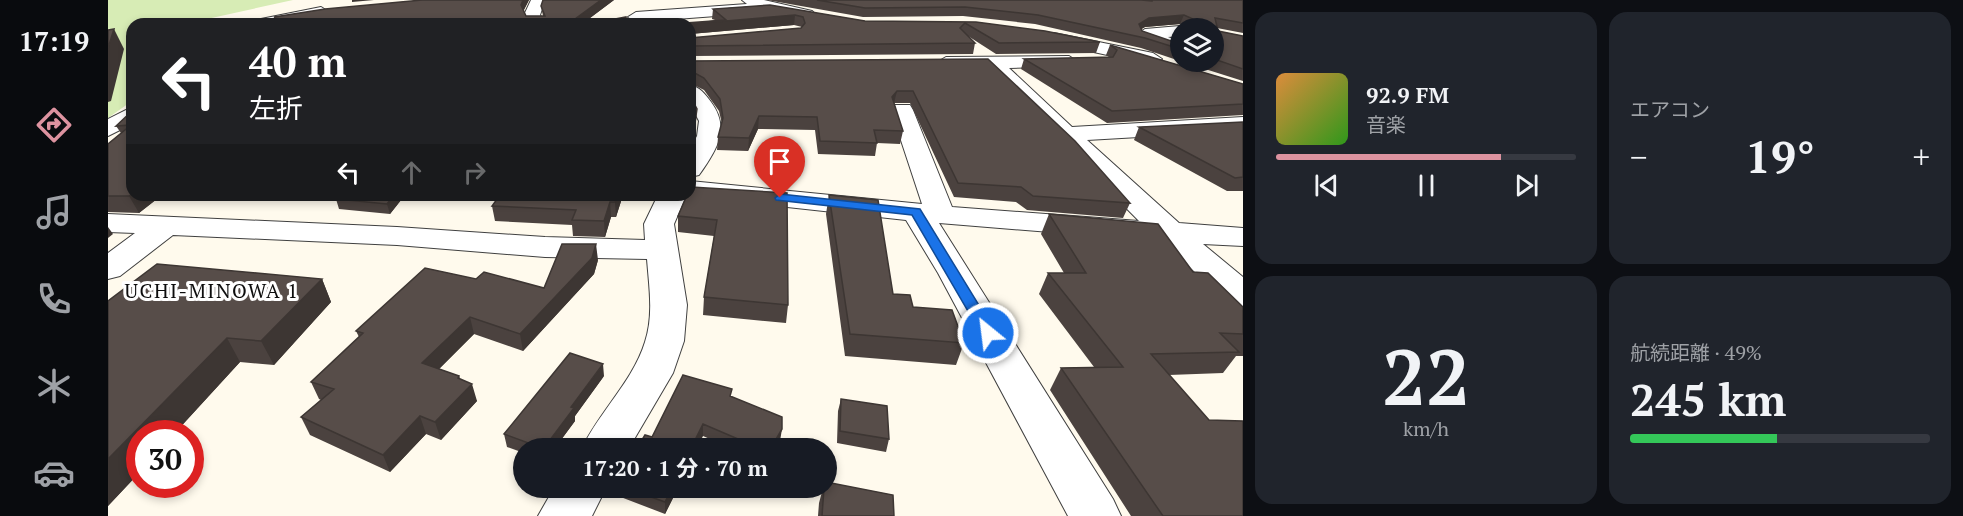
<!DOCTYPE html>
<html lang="ja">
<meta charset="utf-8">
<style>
:root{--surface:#171b24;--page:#20242c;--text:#f1f3f6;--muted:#9ea1a6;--line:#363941;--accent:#dd93a0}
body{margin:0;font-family:"PT Serif","Noto Sans JP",serif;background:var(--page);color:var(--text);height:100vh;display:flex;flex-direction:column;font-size:22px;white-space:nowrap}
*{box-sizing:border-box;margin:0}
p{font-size:20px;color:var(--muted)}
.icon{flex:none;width:33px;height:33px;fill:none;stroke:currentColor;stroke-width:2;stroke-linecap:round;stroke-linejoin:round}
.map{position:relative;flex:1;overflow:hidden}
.details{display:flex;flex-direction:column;gap:12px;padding:12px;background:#0d0f14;width:720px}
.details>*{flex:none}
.hud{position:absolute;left:18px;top:18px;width:570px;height:183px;border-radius:18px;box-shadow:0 3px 9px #0003;background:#202124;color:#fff;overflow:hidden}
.fabs{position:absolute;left:1062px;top:18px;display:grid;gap:12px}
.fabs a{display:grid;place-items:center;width:54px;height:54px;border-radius:50%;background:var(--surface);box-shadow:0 3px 9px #0003;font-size:30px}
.speed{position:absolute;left:18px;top:420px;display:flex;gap:12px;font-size:30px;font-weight:700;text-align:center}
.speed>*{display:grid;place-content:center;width:78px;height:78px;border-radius:50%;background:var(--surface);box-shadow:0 3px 9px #0003;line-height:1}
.speed .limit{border:9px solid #d22;background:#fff;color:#111}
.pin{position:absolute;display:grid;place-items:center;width:51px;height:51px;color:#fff;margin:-62px -26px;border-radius:50% 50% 50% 0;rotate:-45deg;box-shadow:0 0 6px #0007}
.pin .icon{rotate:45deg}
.me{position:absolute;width:66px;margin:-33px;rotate:331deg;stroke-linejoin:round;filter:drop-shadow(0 0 4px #0008)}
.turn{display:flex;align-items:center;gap:21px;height:126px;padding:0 24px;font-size:27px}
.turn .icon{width:78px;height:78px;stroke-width:2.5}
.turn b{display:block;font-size:42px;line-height:51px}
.lanes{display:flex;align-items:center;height:57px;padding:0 24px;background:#0003;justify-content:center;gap:30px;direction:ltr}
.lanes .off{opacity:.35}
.big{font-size:45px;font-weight:700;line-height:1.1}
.details .widget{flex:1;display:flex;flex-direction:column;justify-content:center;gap:9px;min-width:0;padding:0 21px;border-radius:18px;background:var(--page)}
.details .dial{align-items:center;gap:0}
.dial b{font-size:78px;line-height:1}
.song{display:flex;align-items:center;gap:18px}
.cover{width:72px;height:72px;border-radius:9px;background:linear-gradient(135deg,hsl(30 70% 55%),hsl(110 70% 35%))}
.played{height:6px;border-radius:3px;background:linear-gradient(90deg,var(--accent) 75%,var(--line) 75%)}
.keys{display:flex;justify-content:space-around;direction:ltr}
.heat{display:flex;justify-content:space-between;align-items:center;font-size:33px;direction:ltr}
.charge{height:9px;border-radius:4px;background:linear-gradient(90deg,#34c759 49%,var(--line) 0)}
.details .tiles{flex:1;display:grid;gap:12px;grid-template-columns:repeat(2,1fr)}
.trip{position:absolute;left:405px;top:438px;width:324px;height:60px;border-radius:30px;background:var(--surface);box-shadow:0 3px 9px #0003;font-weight:700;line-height:60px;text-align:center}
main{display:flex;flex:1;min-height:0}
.menu{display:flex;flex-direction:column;width:108px;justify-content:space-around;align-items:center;background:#090b0e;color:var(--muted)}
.menu .icon{width:42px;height:42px}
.menu .on{color:var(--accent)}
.menu b{font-size:27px;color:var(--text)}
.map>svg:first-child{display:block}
.green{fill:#d7ecb5}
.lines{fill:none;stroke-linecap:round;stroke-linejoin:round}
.minor-casing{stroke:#404040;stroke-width:2}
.minor{fill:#fff;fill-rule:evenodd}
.wall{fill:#4b423f}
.shaded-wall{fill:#3d3633}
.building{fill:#574d49;stroke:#3d3633;stroke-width:1.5}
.route{fill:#1a73e8;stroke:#114b97;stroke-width:1.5}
.labels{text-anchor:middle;stroke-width:6;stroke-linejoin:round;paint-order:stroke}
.neighbourhood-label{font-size:20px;letter-spacing:1.5px;fill:#0d0d0d;stroke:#fff}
</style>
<main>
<nav class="menu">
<b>17:19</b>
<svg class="icon on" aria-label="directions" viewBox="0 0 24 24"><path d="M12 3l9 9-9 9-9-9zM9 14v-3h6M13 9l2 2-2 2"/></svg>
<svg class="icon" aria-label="music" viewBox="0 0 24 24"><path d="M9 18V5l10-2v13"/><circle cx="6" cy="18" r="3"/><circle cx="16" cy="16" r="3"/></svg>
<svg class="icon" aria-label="phone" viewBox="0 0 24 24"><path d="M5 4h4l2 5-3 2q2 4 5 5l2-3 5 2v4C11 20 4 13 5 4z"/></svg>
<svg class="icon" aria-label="climate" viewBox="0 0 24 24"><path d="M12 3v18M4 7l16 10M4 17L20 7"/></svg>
<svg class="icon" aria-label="car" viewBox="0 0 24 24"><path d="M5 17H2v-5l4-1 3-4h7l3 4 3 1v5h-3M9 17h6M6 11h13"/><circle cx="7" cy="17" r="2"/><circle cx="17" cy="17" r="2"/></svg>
</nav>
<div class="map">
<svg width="1135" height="516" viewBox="0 0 1135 516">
<rect width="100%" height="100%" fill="#fffaed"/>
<!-- green -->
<path class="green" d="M0 0H185L99 19V24H24V101L0 118Z"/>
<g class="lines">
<defs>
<path id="minor" d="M423 0H437L432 15 437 24H421L416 15Z
M634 0H656L704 11 707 14 699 19 655 9 648 13 528 22 520 17 528 12 639 4Z
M213 7 221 12 218 15 177 24H145L153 19Z
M1072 26 1079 28H1072V36L1060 37 1072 42V53L1031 38 1029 34 1037 29Z
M946 33 1045 53 1054 59 1045 65 940 42 937 38Z
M961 56 970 62 968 66 901 68 964 127 1135 117V131L979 140 1071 223 1135 228V246L1095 244 1135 277V307L1122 304 1053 241 831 223 1005 499 1013 516H960L830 273 798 220 578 196 566 224 579 305 576 341 565 373 521 448H474C492 411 525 381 537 342 546 315 541 286 539 259L437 257 289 245 65 235 12 276 0 279V253L27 233 0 232V214L289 227 437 237 537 240 536 224 550 195H582V181L814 204 783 110 786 105H802L805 110 844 207 1031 221 879 68 838 69 828 63 838 57Z
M582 85C592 87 597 94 603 102 623 129 608 151 591 175L582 177V149L589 136 591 121 582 104Z
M24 107V124L0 136V119Z
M446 488H498L484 516H430Z"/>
</defs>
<!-- minor casing -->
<use href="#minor" class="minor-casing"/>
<!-- minor -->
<use href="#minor" class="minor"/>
</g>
<!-- wall -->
<path class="wall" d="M314 0H421L415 11 418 16H435L433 6 506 0 474 24H169L166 17Z
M659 0H1135V33L1109 28 1110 31 1135 36V81L1075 62H1106V28H1075L1076 26 1072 24 1037 27 1033 29 1034 31 1072 44V61L1033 48 927 24 855 16 755 17Z
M662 5 757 21 868 22 992 42 988 53 888 54 860 36 867 43 865 54 582 56V38L693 28 694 27 686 25 582 34V24L607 20 604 19 605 9Z
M1072 32V41L1069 38Z
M1002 45 1135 84V115L999 123 913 69 916 59 1001 57 998 55Z
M880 59 1022 203 1015 218 919 210 908 202 846 197 802 103H786L795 131 792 144 769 143 767 156 710 154 707 130 650 129 640 151 609 150 610 137 614 124 611 111 596 90 582 83V61Z
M24 111V195H54L31 213 0 212V144L13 133 8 126Z
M1135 122V191H1119L1026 140 1031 127Z
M583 187 680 305 678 323 595 315 596 297 606 236 570 232V216Z
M231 195H297L282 214 231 209 228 199Z
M515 195 508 217H503L497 237 465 236 464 225 387 221 384 206Z
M721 195 785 294 805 307 856 343 848 365 737 356 718 214Z
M941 214 1085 272 1135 307V356H1128L1115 373 1061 375 1135 516H1023L942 390 953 368 986 367 931 294 940 273H956L933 234Z
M490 260 486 274 415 351 366 334 331 369 351 376 352 379 369 401 333 440 318 434 282 472 202 435 193 417 213 400 211 399 203 382 251 337 248 331 368 279 436 288Z
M214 279 223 302 166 365 132 362 66 434H32V472L0 506V301Z
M496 376 467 416V421L447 448H416V453L399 447 396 434Z
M624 397 672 441 668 448H622L595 436 529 448 544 437Z
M733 399 781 439 778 452 729 443 730 411Z
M509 488H570L557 514 510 496Z
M715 488H718L786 516H710L711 503Z"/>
<!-- shaded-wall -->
<path class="shaded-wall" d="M244 0H266L244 2Z
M415 0H421L414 14 413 5Z
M493 0H506L474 24H460Z
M687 15 686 25 582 34V24Z
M1076 15 1072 24 1037 27 1027 33 1031 24 1041 18Z
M6 29 16 49 3 101 0 102V48Z
M789 91 786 103 784 97Z
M589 109 587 135 582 145V132Z
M651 116 650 129 640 151 641 138Z
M24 194V195H54L31 213 21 196Z
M286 195H297L282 214 279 204Z
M509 195H515L508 217 507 202Z
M502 202 503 217 497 237 496 221Z
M0 227 5 234 0 238Z
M488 244 490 260 486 274 415 351 412 334Z
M214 279 223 302 166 365 153 341Z
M362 317 366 334 320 380 314 363Z
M119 338 132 362 66 434H32V472L0 506V459Z
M495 364 496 376 467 416V421L447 448H436L463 407Z
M351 376 356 392 364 384 369 401 333 440 327 422Z
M312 416 318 434 282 472 275 455Z
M595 424V436L589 448H583Z
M674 429 672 441 668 448H663Z
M564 488H570L557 514V502Z"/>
<!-- building -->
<path class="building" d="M314 0H415L413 5 418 16H437L433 6 435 0H493L460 24H187L166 17 217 9Z
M709 0H1033L1044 1V0H1135V23L1107 18 1110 31 1135 36V69L1106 59V28H1076H1078V21L1085 19 1076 15 1041 18 1031 24 1034 31 1072 44V49L1037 38 930 15 857 7 757 8Z
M662 5 757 21 868 22 937 31 992 42 891 43 857 23 852 28 867 43 582 46V38L693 28 697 23 695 17 687 15 582 24H564L618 20 605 9Z
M518 17 519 24H481Z
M6 29 0 48V30Z
M1002 45 1135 84V104L1004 111 916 59 1005 57 1009 50Z
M880 59 967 141 1022 203 925 196 913 187 850 183 805 91H789L784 97 795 131 766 130 769 143 712 141 709 117 651 116 641 138 610 137 615 118 612 99 596 78 583 71 582 72V61Z
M582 96 589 109 587 122 582 132Z
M24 111V194L21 196H0V144L23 125 8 126Z
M1135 122V177L1127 178 1031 127Z
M583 187 679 193 680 305 596 297 609 220 570 216 579 195H582Z
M231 195H286L279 204 228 199Z
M392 195H509L507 202H502L496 221 464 220 468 210 384 206Z
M721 195 770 200 785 294 802 295 805 307 844 310 856 343 742 334Z
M941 214 1050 224 1085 272 1100 273 1135 307V334L1112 333 1131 352 1043 354 1101 420 1135 421V516H1055L953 368 1015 367 940 273H978Z
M454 244H488L484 258 412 334 362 317 314 363 351 376 350 378 364 384 327 422 312 416 275 455 193 417 226 389 203 382 255 333 248 331 317 268 368 279 376 272 436 288Z
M49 264 214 279 153 341 119 338 0 459V301Z
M462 353 495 364 463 407 466 408 436 448H434L396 434Z
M575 375 624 389 622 396 674 417V429L663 448H651L595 424 583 448H529L537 435 544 437Z
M733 399 779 406 781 439 732 431Z
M718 482 785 495 786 516H714L716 488H718Z
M518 488H564L557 502Z"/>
<!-- route -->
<path class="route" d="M672 194 812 209 888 333 886 337H875L804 215 668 200 667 198Z"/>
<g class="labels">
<!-- neighbourhood labels -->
<g class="neighbourhood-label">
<text x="104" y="298">UCHI-MINOWA 1</text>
</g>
</g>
</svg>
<div class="fabs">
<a><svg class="icon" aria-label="layers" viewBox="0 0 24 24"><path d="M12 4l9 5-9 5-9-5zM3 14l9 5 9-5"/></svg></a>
</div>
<div class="speed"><div class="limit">30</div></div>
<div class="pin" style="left:672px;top:198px;background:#d93025"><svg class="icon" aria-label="arrive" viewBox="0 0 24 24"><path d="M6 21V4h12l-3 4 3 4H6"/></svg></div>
<svg class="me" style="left:880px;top:333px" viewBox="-20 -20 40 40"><circle r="17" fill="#1a73e8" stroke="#fff" stroke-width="3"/><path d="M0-11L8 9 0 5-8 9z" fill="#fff"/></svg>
<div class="trip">17:20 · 1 分 · 70 m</div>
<div class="hud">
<div class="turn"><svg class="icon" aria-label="left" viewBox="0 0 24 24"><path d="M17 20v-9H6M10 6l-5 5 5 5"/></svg><div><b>40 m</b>左折</div></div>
<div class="lanes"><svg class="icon" aria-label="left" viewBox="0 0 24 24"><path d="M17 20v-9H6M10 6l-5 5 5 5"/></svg><svg class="icon off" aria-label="ahead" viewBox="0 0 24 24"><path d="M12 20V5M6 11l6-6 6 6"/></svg><svg class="icon off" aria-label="right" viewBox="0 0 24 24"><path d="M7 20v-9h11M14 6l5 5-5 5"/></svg></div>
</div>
</div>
<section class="details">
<div class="tiles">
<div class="widget">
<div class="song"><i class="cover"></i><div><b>92.9 FM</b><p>音楽</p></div></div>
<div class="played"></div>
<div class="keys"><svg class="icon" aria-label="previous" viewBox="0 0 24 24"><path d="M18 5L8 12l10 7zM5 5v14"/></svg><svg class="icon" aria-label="pause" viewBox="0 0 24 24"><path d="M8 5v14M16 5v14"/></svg><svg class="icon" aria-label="next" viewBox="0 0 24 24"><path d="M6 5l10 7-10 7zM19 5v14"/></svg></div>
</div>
<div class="widget"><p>エアコン</p>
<div class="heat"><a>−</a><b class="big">19°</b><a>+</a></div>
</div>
<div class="widget dial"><b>22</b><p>km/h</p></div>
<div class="widget"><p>航続距離 · 49%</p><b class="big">245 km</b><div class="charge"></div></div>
</div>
</section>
</main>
